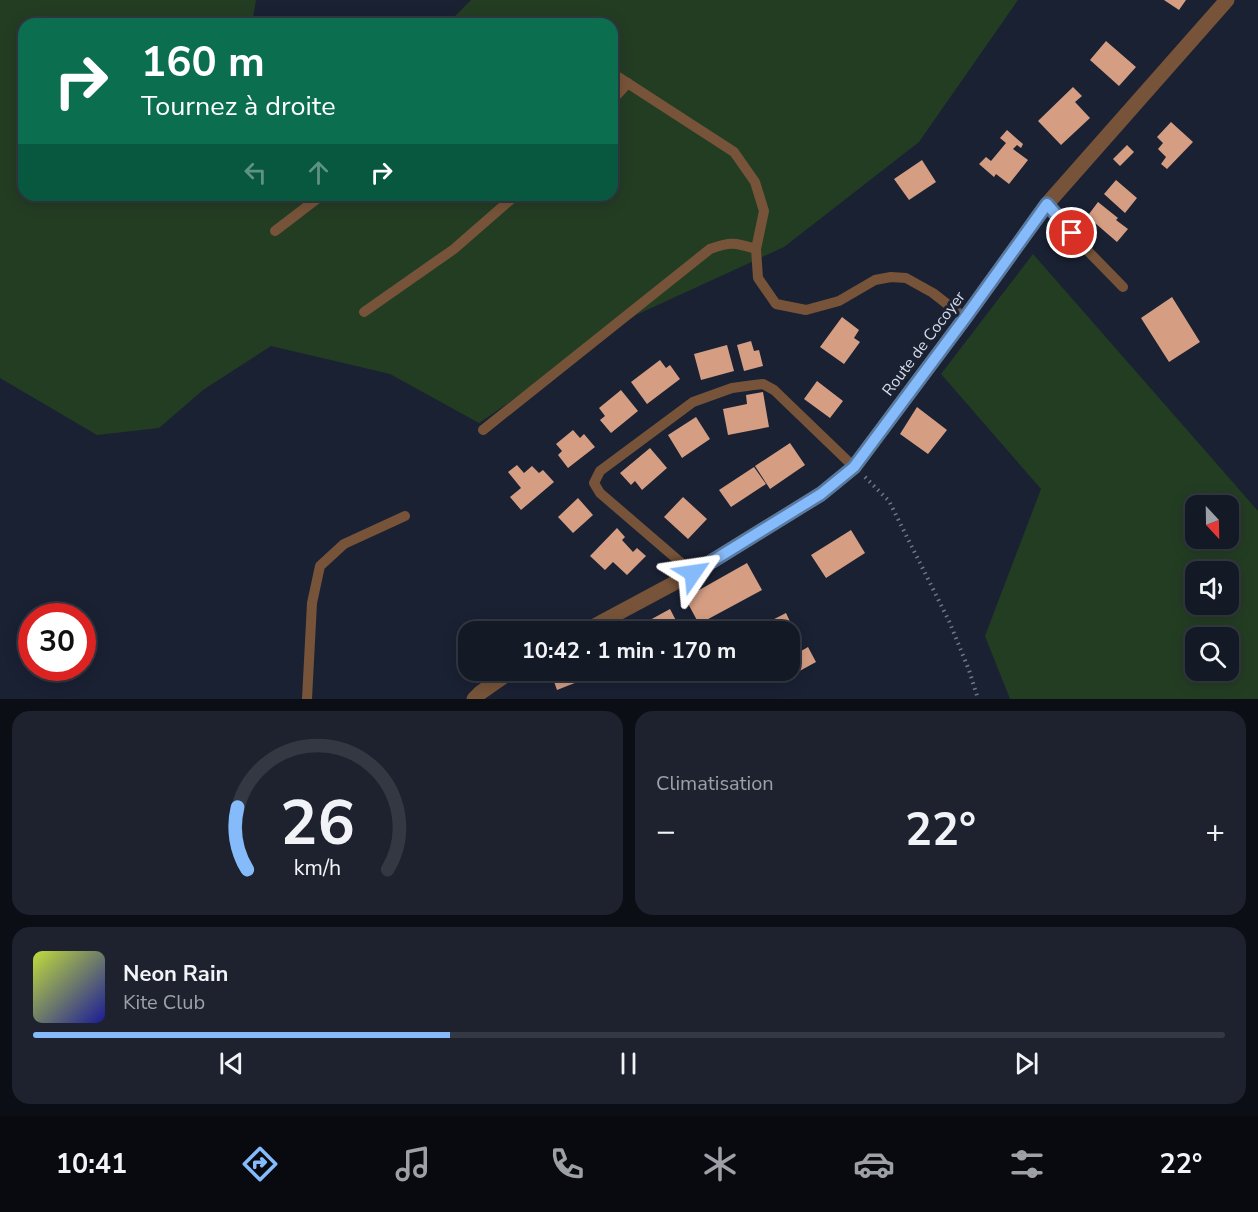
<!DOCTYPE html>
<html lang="fr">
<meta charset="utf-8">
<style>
:root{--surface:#141926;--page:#1d222e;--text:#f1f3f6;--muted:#9da0a7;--line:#333843;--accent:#86bbfb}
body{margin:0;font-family:"Nunito Sans",sans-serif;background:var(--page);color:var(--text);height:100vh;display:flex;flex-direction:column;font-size:22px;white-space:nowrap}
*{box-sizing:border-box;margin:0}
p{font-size:20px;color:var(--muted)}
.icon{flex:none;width:33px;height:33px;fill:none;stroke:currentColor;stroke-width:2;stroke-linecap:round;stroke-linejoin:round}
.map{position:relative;height:699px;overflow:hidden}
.drawer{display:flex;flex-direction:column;gap:12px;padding:12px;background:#0b0e15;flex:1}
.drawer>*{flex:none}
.hud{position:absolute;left:18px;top:18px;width:600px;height:183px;border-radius:18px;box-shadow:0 3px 15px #0003,0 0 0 2px var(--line);background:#0b6e4f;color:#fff;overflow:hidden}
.needle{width:39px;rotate:158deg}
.controls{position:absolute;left:1185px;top:495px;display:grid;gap:12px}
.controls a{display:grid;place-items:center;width:54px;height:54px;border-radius:12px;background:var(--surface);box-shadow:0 3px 15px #0003,0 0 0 2px var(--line);font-size:30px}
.speed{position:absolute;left:18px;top:603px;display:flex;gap:12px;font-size:30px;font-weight:700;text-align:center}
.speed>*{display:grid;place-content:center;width:78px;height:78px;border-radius:50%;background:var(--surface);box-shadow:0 3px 15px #0003,0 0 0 2px var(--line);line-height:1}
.speed .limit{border:9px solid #d22;background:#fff;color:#111}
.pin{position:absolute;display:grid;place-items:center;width:51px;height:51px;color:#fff;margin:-26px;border:3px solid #fff;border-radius:50%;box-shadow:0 2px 6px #0007}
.me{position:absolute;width:66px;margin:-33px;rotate:58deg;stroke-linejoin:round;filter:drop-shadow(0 0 4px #0008)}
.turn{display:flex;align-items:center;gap:21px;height:126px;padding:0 24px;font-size:27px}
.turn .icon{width:78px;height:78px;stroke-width:2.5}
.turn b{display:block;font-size:42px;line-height:51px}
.lanes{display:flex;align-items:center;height:57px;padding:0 24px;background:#0003;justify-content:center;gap:30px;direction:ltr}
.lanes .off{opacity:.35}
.big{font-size:45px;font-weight:700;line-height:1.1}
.drawer .card{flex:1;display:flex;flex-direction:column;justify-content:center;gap:9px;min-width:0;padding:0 21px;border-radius:18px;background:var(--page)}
.drawer .dial{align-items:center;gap:0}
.dial svg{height:156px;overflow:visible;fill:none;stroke:var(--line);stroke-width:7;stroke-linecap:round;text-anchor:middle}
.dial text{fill:var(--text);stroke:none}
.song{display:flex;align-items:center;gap:18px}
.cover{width:72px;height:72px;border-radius:9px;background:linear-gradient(135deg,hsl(70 70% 55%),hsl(240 70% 35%))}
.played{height:6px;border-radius:3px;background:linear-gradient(90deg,var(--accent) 35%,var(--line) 35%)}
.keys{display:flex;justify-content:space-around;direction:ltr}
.heat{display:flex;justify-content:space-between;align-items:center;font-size:33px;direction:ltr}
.drawer .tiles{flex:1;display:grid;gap:12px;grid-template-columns:1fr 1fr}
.card:last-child{grid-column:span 2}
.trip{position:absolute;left:458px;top:621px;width:342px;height:60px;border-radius:18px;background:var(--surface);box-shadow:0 3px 15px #0003,0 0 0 2px var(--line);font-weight:700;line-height:60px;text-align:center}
.dock{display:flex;height:96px;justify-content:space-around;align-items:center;background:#080a0f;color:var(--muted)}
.dock .icon{width:42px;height:42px}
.dock .on{color:var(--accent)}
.dock b{font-size:27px;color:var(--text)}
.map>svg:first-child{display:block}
.green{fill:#233d23;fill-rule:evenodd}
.building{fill:#d59e83}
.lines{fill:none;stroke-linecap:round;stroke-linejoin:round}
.path{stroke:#717787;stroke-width:4;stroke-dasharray:1.5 4.5;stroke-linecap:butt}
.lane{stroke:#775439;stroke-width:10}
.street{stroke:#775439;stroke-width:15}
.route-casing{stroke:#577aa3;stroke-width:15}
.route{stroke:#86bbfb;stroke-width:10}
.labels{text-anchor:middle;stroke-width:6;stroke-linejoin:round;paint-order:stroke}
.street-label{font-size:16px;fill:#d6dbe7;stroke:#1a2133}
</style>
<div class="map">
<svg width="1258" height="699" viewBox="0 0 1258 699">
<rect width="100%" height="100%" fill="#1a2133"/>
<!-- green -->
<path class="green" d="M0 0H256L252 24H24V195H612V24H447L471 0H1018L919 142 784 247 636 315 479 423 390 374 271 346 203 390 159 428 97 435 0 378Z
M1033 254 1258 511V699H1010L985 636 1041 489 941 374ZM1196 506H1228V538H1196ZM1196 572H1228V604H1196ZM1196 638H1228V670H1196Z"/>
<!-- building -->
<path class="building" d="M1164 0H1186L1179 10Z
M1106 41 1136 67 1119 86 1090 60Z
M1073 87 1082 96 1075 102 1090 118 1061 145 1038 121Z
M1171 122 1193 142 1167 169 1161 164 1166 157 1158 149 1163 143 1157 137Z
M1007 130 1023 144 1021 148 1017 145 1013 149 1028 160 1009 184 996 174 994 177 979 164 986 157 991 161 1006 143 1000 138Z
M1127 145 1134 152 1120 166 1113 159Z
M922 160 936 182 909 200 894 179Z
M1116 180 1137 198 1125 213 1104 194Z
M1098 202 1118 218 1116 220 1128 229 1117 242 1088 217 1090 215 1089 214Z
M1172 297 1200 342 1169 362 1141 318Z
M842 317 859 330 854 338 860 342 844 364 820 347Z
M751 341 754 351 759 350 763 366 744 371 737 345Z
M727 345 734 371 701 380 694 354Z
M660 360 666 368 670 365 680 379 647 404 631 382Z
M817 381 843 401 830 418 804 399Z
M621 390 638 411 611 433 600 420 605 416 599 408Z
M763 392 769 427 728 435 723 409 747 404 746 395Z
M917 407 947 430 928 454 900 434Z
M696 417 710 439 682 458 668 435Z
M573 430 580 438 584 434 595 447 568 468 558 455 562 451 556 444Z
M790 443 805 465 770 489 755 466Z
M650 448 667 468 642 490 635 481 631 485 620 473Z
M517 465 524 473 532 466 539 473 543 470 554 482 521 510 510 497 521 488 508 472Z
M754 467 766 484 731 507 719 490Z
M683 497 707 519 688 539 664 517Z
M578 498 593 515 573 533 558 517Z
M617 528 625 537 622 540 633 552 637 548 646 556 627 575 613 562 605 570 590 556Z
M851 530 865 553 826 578 811 555Z
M747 563 762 590 699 624 685 598Z
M670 609 682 632H628Z
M786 613 796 634 789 637V632H749Z
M720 622 725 630 722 632H708L707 630Z
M808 647 816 662 785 679 781 670H789V658Z
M550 670H593L595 675 557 690Z
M704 670H729L710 681Z"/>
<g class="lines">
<!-- path -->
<path class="path" d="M865 477 889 501 949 621 969 670 978 699"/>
<!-- lane -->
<path class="lane" d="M515 24 518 22 528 24
M612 100 628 83
M1047 204 1084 247 1123 287
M275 231 322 195
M756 249 758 278 776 304 806 310 839 301 875 280 891 277 906 278 933 293 965 318
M364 312 454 249 516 195
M483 430 710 249C731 241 736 243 756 249L764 211 755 182 734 152 612 73
M693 573 600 493 594 483 600 471 693 402 732 388 754 385 763 384 774 390 854 467
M307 699 312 603 320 566 344 544 405 516"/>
<!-- street -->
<path class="street" d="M583 632 693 573 821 494 854 467 965 318 1047 204 1227 0
M474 699 480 693 513 670"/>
</g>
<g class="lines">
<defs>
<path id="route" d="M693 573 821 494 854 467 965 318 1047 204 1072 233"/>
</defs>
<!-- route casing -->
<use href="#route" class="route-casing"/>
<!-- route -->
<use href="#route" class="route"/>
</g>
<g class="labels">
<!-- street labels -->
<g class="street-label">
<text transform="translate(923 343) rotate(-53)" y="6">Route de Cocoyer</text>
</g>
</g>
</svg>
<div class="controls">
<a><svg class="needle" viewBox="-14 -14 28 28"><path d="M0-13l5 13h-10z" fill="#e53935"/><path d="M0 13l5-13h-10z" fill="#9da0a7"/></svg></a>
<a><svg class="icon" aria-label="sound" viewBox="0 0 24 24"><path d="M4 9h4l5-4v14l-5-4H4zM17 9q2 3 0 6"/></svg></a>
<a><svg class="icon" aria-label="search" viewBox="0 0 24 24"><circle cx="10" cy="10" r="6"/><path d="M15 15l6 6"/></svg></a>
</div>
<div class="speed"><div class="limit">30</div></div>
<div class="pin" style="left:1072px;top:233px;background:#d93025"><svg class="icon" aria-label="arrive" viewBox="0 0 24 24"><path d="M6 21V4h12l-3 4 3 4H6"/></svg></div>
<svg class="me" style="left:693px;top:573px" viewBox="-20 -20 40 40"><path d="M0-17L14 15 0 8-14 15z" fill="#86bbfb" stroke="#fff" stroke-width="4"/></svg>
<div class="trip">10:42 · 1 min · 170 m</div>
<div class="hud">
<div class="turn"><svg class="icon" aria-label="right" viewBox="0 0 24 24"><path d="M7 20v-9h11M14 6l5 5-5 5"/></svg><div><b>160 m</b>Tournez à droite</div></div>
<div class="lanes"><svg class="icon off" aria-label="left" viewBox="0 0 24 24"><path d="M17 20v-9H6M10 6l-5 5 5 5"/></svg><svg class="icon off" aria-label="ahead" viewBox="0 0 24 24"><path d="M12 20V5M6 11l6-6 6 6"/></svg><svg class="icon" aria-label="right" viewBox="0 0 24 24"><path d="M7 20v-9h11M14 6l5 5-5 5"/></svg></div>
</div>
</div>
<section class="drawer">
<div class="tiles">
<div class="card dial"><svg viewBox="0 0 100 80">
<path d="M14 69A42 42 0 1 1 86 69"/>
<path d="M14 69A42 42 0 0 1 9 37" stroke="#86bbfb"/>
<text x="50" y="56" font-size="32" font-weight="700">26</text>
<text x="50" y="72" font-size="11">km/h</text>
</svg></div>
<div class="card"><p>Climatisation</p>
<div class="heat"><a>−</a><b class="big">22°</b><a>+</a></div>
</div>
<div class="card">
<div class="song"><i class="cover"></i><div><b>Neon Rain</b><p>Kite Club</p></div></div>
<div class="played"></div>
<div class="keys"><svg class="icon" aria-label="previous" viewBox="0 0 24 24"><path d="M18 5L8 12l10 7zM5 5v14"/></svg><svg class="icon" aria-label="pause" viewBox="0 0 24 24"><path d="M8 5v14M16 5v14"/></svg><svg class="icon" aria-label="next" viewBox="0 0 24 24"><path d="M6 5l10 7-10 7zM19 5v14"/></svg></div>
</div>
</div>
</section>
<nav class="dock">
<b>10:41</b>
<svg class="icon on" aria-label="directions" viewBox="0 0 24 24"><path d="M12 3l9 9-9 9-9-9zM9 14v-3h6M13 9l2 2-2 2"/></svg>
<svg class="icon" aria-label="music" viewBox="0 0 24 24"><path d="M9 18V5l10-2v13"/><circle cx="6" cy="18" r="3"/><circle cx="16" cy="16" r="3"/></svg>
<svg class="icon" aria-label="phone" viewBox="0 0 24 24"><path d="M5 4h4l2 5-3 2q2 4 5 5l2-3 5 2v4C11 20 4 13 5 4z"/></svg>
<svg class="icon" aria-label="climate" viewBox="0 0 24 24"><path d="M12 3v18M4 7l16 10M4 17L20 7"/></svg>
<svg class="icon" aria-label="car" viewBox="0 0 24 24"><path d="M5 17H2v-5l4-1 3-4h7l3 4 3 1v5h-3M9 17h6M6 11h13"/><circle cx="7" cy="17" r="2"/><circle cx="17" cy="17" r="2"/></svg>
<svg class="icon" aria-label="filters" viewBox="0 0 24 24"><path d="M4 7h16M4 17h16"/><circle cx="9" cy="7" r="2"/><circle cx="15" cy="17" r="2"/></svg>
<b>22°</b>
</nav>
